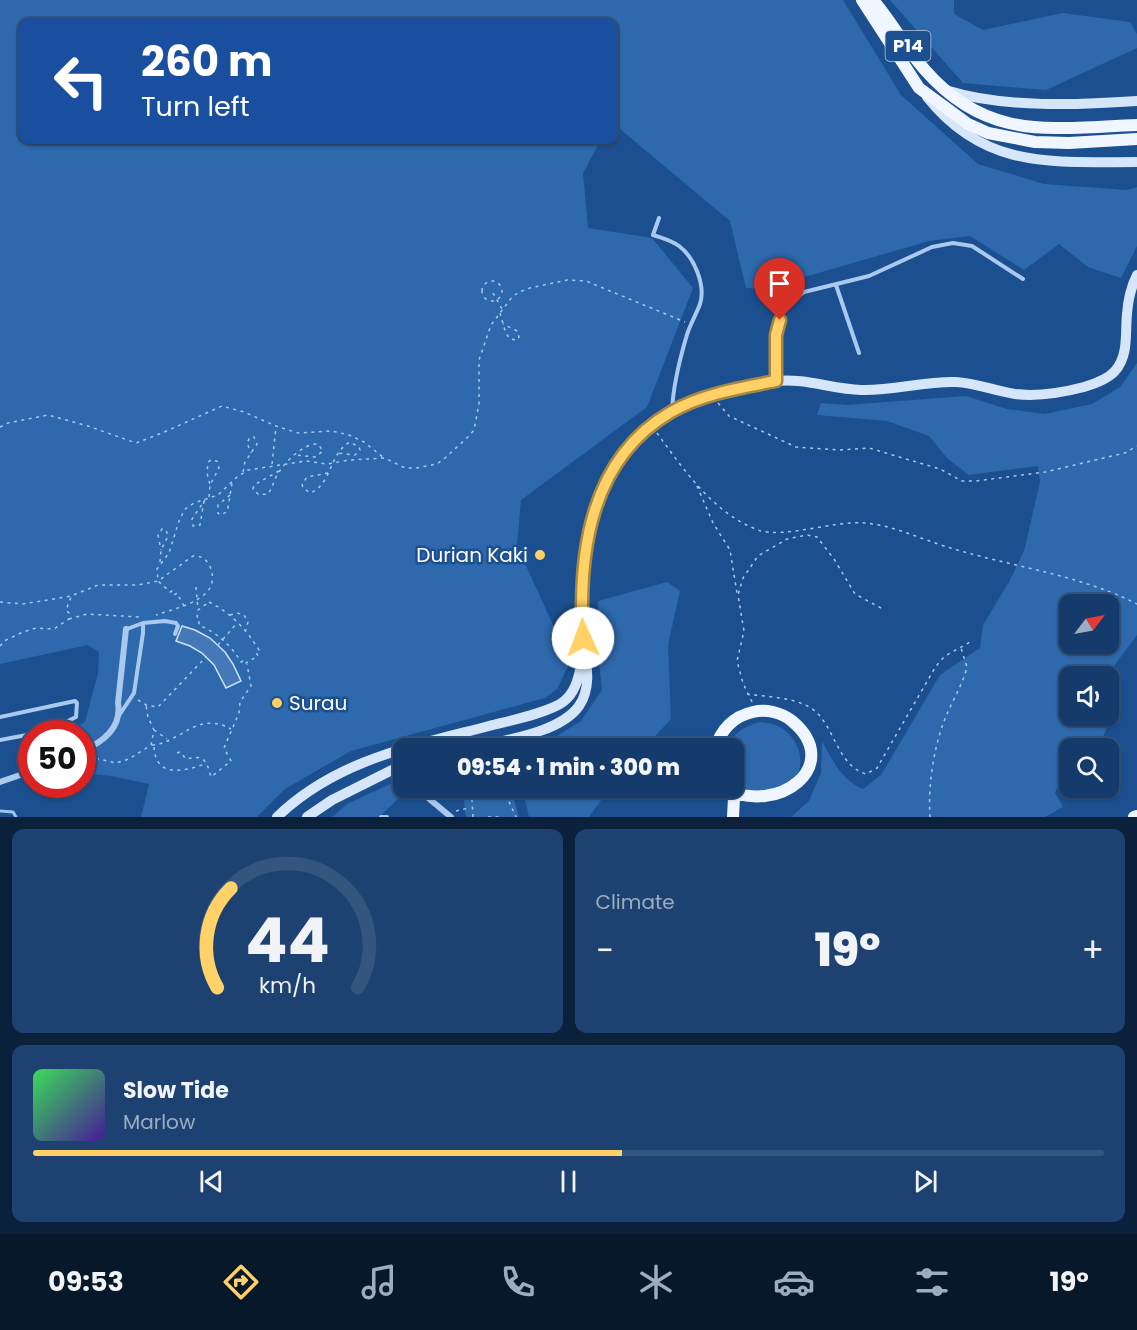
<!DOCTYPE html>
<meta charset="utf-8">
<style>
:root{--surface:#143b6b;--page:#1d4271;--text:#f1f3f6;--muted:#9dadc1;--line:#33557e;--accent:#ffd166}
body{margin:0;font-family:Poppins,sans-serif;background:var(--page);color:var(--text);height:100vh;display:flex;flex-direction:column;font-size:22px;white-space:nowrap}
*{box-sizing:border-box;margin:0}
p{font-size:20px;color:var(--muted)}
.icon{flex:none;width:33px;height:33px;fill:none;stroke:currentColor;stroke-width:2;stroke-linecap:round;stroke-linejoin:round}
.map{position:relative;height:817px;overflow:hidden}
.side{display:flex;flex-direction:column;gap:12px;padding:12px;background:#0b203b;flex:1}
.side>*{flex:none}
.guide{position:absolute;left:18px;top:18px;width:600px;height:126px;border-radius:12px;box-shadow:0 2px 4px #0004,0 0 0 2px var(--line);background:#1a4fa0;color:#fff;overflow:hidden}
.needle{width:39px;rotate:58deg}
.fabs{position:absolute;left:1059px;top:594px;display:grid;gap:12px}
.fabs a{display:grid;place-items:center;width:60px;height:60px;border-radius:12px;background:var(--surface);box-shadow:0 2px 4px #0004,0 0 0 2px var(--line);font-size:30px}
.speed{position:absolute;left:18px;top:720px;display:flex;gap:12px;font-size:30px;font-weight:700;text-align:center}
.speed>*{display:grid;place-content:center;width:78px;height:78px;border-radius:50%;background:var(--surface);box-shadow:0 2px 4px #0004,0 0 0 2px var(--line);line-height:1}
.speed .limit{border:9px solid #d22;background:#fff;color:#111}
.pin{position:absolute;display:grid;place-items:center;width:51px;height:51px;color:#fff;margin:-62px -26px;border-radius:50% 50% 50% 0;rotate:-45deg;box-shadow:0 0 6px #0007}
.pin .icon{rotate:45deg}
.me{position:absolute;width:66px;margin:-33px;rotate:358deg;stroke-linejoin:round;filter:drop-shadow(0 0 4px #0008)}
.turn{display:flex;align-items:center;gap:21px;height:126px;padding:0 24px;font-size:27px}
.turn .icon{width:78px;height:78px;stroke-width:2.5}
.turn b{display:block;font-size:42px;line-height:51px}
.big{font-size:45px;font-weight:800;line-height:1.1}
.side .widget{flex:1;display:flex;flex-direction:column;justify-content:center;gap:9px;min-width:0;padding:0 21px;border-radius:12px;background:var(--page)}
.side .dial{align-items:center;gap:0}
.dial svg{height:156px;overflow:visible;fill:none;stroke:var(--line);stroke-width:7;stroke-linecap:round;text-anchor:middle}
.dial text{fill:var(--text);stroke:none}
.song{display:flex;align-items:center;gap:18px}
.cover{width:72px;height:72px;border-radius:9px;background:linear-gradient(135deg,hsl(130 70% 55%),hsl(260 70% 35%))}
.played{height:6px;border-radius:3px;background:linear-gradient(90deg,var(--accent) 55%,var(--line) 55%)}
.keys{display:flex;justify-content:space-around;direction:ltr}
.heat{display:flex;justify-content:space-between;align-items:center;font-size:33px;direction:ltr}
.side .tiles{flex:1;display:grid;gap:12px;grid-template-columns:1fr 1fr}
.widget:last-child{grid-column:span 2}
.trip{position:absolute;left:393px;top:738px;width:351px;height:60px;border-radius:12px;background:var(--surface);box-shadow:0 2px 4px #0004,0 0 0 2px var(--line);font-weight:800;line-height:60px;text-align:center}
.menu{display:flex;height:96px;justify-content:space-around;align-items:center;background:#08182b;color:var(--muted)}
.menu .icon{width:42px;height:42px}
.menu .on{color:var(--accent)}
.menu b{font-size:27px;color:var(--text)}
.map>svg:first-child{display:block}
.green{fill:#2e69ad;fill-rule:evenodd}
.lines{fill:none;stroke-linecap:round;stroke-linejoin:round}
.stream{stroke:#9cc4f0;stroke-width:3}
.building{fill:#4478b7;stroke:#cfe3fa;stroke-width:1.5}
.path{stroke:#a9c9ee;stroke-width:1.5;stroke-dasharray:3 4.5;stroke-linecap:butt}
.service{stroke:#a9c9ee;stroke-width:4}
.minor{stroke:#a9c9ee;stroke-width:6}
.secondary{stroke:#d6e6fa;stroke-width:10}
.primary{stroke:#f0f6ff;stroke-width:12}
.route-casing{stroke:#a68842;stroke-width:15}
.route{stroke:#ffd166;stroke-width:10}
.poi-dot{fill:#ffd166;stroke:#1b4f8f;stroke-width:2}
.labels{text-anchor:middle;stroke-width:5;stroke-linejoin:round;paint-order:stroke}
.shield{fill:#1b4f8f;stroke:#bbcadd;stroke-width:1.5}
.shield-label{font-size:18px;font-weight:bold;fill:#fff}
.poi-label{font-size:20px;fill:#fff;stroke:#1b4f8f;text-anchor:end}
</style>
<div class="map">
<svg width="1137" height="817" viewBox="0 0 1137 817">
<rect width="100%" height="100%" fill="#1b4f8f"/>
<!-- green -->
<path class="green" d="M0 0H843L901 95 978 164 1044 184 1127 190 1137 187V246L1121 278 1088 267 1059 244 1024 270 970 236 929 241 763 289 746 288 730 221 614 124V22H22V140H601L583 173 588 228 652 238 693 288 647 407 521 500 517 546 570 662 557 689 545 698 351 751 285 789 257 817H141L149 784 111 776 83 773 82 734 66 733 85 722 98 673 99 652 88 645 0 664Z
M890 0H954V14L983 30 1063 13 1130 22 1137 34V48L1046 90 963 83Z
M1137 363V635L1114 666 1118 703 1098 748H1070L1069 766H1067L1055 793 1063 807 1045 817H791L809 801 821 773 822 741C832 759 842 781 863 789L881 775 940 675 980 648 983 625 1009 582 1024 551 1040 482 1038 466 969 475 948 459 929 436 887 421 817 415 821 403 847 405 966 396 1007 409 1045 414 1092 404 1120 387ZM1070 604H1108V644H1070ZM1070 676H1108V716H1070Z
M667 582 680 591 668 645 671 719 644 748H524L546 743 581 721 602 690 597 642 598 601Z
M760 722C768 723 775 724 782 728 796 737 806 759 797 774 793 781 787 787 782 793H744L734 784V748H727C733 733 744 726 760 722Z
M403 778 404 788H441L399 798 379 817H332L347 804Z
M441 788H610L589 817H529L523 792 512 793 519 817H466L463 793Z"/>
<g class="lines">
<!-- stream -->
<path class="stream" d="M0 811 13 812 16 817"/>
</g>
<!-- building -->
<path class="building" d="M182 626 195 630 210 638 225 652 233 664 241 681 226 688 214 665 202 653 190 646 176 641Z"/>
<g class="lines">
<!-- path -->
<path class="path" d="M482 291a10 10 0 1 1 20 0a10 10 0 1 1-20 0Z
M493 293 502 309
M500 313C503 322 504 332 510 339L517 340 519 337 517 331 503 324
M718 403 729 416 796 447 840 450 869 448 940 469 962 481H976L1045 472 1125 453 1137 446
M0 427 8 423 48 415 88 426 136 443 162 433 222 406 244 412 276 426 298 433 332 431 349 435 364 442 384 458
M657 433C684 470 713 513 758 530 784 539 835 520 866 523 896 526 925 541 954 549 1014 567 1080 575 1137 604
M272 464 276 427
M279 471 254 485 253 489 259 495 268 494C273 487 274 479 279 472 286 461 304 443 318 444L323 451 315 457 296 455
M243 472 245 462 257 444 254 437H250L247 443 251 453
M328 473 307 477 302 484 303 488 310 493C332 485 329 453 350 442L359 447 360 450 355 455 337 453
M697 486 713 523 730 550 737 593
M230 495 218 505V513L220 515 227 512 228 508 232 483
M209 497 210 485 219 468 217 461 211 460 208 462 207 473 210 485
M204 501 200 525 193 526 192 519 205 500
M160 562 161 550 168 536 166 530 162 529 158 535 161 550
M196 587 198 610
M0 602 23 604 71 596 98 585H138L158 581 193 556C212 554 219 583 205 594 191 606 173 609 156 615
M209 602C231 613 246 629 259 650L256 652 258 656 246 663 245 660 241 662C231 645 217 633 199 625V620L197 619 198 610Z
M184 606 177 593 174 595 172 591 170 592 158 581 157 569 169 553 179 521 185 509 194 503 218 495 237 477 248 470 306 461 327 464 350 460 385 458 405 468H416L437 464 445 458 469 436 474 430 479 404V360L491 325 512 297 519 292 530 288 567 280 586 281 685 322
M230 615 237 613 244 615 248 622 246 630
M69 619 87 614 139 617
M218 645 237 623
M0 646 6 640 23 632 36 628 54 629 69 619V613L66 610 71 597
M747 694C767 697 793 697 811 708 835 724 836 765 866 774L877 768 936 666 945 656 972 641
M138 700 146 705 158 707 206 657
M752 702 743 683 737 661 744 631 738 595 743 578 758 556 787 539 807 535 817 537 834 559 855 594 881 608
M154 730 167 739
M152 745C181 743 197 710 231 729
M154 747C156 779 184 771 205 764
M177 753 180 752 186 759C204 755 206 759 211 777L231 761 224 748 239 713 240 702 251 686 247 664
M82 763 95 758 116 763 129 759 151 745 154 730 148 717 146 705
M456 811 469 808
M473 817 472 800 475 795 507 797 516 817
M488 817H502
M930 817C928 787 933 752 943 724 950 704 962 687 967 667L961 648"/>
<!-- service -->
<path class="service" d="M659 218 653 235C662 238 671 240 679 246 694 257 706 285 700 304 696 315 689 326 686 338 679 362 673 386 672 411
M836 285 859 353
M776 380 775 335 784 306 804 292 869 276 932 247 953 243 972 246 1023 279
M143 623 165 621 176 623 178 626 175 634
M120 714 134 693 143 633V623L127 629
M0 717 75 701 77 703 76 717 60 725 34 734
M29 735 32 747
M0 740 32 734
M381 817H387"/>
<!-- minor -->
<path class="minor" d="M82 751C103 742 122 727 118 703L126 629
M0 782 32 771
M427 797 451 817"/>
<!-- secondary -->
<path class="secondary" d="M949 91C1004 108 1079 105 1137 101
M927 97C985 170 1053 162 1137 162
M473 748C504 740 560 733 579 706 595 683 583 653 582 628 578 548 595 449 675 410 705 395 742 384 776 381 805 378 832 389 861 390 893 391 924 381 956 382 976 383 995 391 1015 394 1039 397 1061 393 1084 387 1094 384 1108 379 1115 371 1129 355 1125 333 1127 314 1128 300 1131 287 1137 275
M277 817C336 760 412 746 489 726 508 721 548 713 563 702 579 690 579 670 584 653
M307 817 332 800 394 769 404 767"/>
<!-- primary -->
<path class="primary" d="M862 0 919 88 968 124 988 133 1035 142 1069 143 1137 139
M873 0C892 22 906 49 925 70 988 142 1051 128 1137 125
M716 748C720 730 734 716 753 712 766 709 781 712 792 721 845 765 778 817 724 788
M733 817 734 798
M1134 817 1137 816"/>
</g>
<g class="lines">
<defs>
<path id="route" d="M583 638C578 553 590 459 671 412 702 394 740 388 776 381V335L780 320"/>
</defs>
<!-- route casing -->
<use href="#route" class="route-casing"/>
<!-- route -->
<use href="#route" class="route"/>
</g>
<!-- markers -->
<g class="poi-dot">
<circle cx="540" cy="555" r="6"/>
<circle cx="277" cy="703" r="6"/>
</g>
<g class="labels">
<!-- shield labels -->
<rect class="shield" x="885.5" y="31" width="45" height="30" rx="4.5"/>
<g class="shield-label">
<text x="908" y="52">P14</text>
</g>
<!-- poi labels -->
<g class="poi-label">
<text x="528" y="562">Durian Kaki</text>
<text x="289" y="710" text-anchor="start">Surau</text>
</g>
</g>
</svg>
<div class="fabs">
<a><svg class="needle" viewBox="-14 -14 28 28"><path d="M0-13l5 13h-10z" fill="#e53935"/><path d="M0 13l5-13h-10z" fill="#9dadc1"/></svg></a>
<a><svg class="icon" aria-label="sound" viewBox="0 0 24 24"><path d="M4 9h4l5-4v14l-5-4H4zM17 9q2 3 0 6"/></svg></a>
<a><svg class="icon" aria-label="search" viewBox="0 0 24 24"><circle cx="10" cy="10" r="6"/><path d="M15 15l6 6"/></svg></a>
</div>
<div class="speed"><div class="limit">50</div></div>
<div class="pin" style="left:780px;top:320px;background:#d93025"><svg class="icon" aria-label="arrive" viewBox="0 0 24 24"><path d="M6 21V4h12l-3 4 3 4H6"/></svg></div>
<svg class="me" style="left:583px;top:638px" viewBox="-20 -20 40 40"><circle r="19" fill="#fff"/><path d="M0-13L10 11 0 6-10 11z" fill="#ffd166"/></svg>
<div class="trip">09:54 · 1 min · 300 m</div>
<div class="guide">
<div class="turn"><svg class="icon" aria-label="left" viewBox="0 0 24 24"><path d="M17 20v-9H6M10 6l-5 5 5 5"/></svg><div><b>260 m</b>Turn left</div></div>
</div>
</div>
<section class="side">
<div class="tiles">
<div class="widget dial"><svg viewBox="0 0 100 80">
<path d="M14 69A42 42 0 1 1 86 69"/>
<path d="M14 69A42 42 0 0 1 21 18" stroke="#ffd166"/>
<text x="50" y="56" font-size="32" font-weight="700">44</text>
<text x="50" y="72" font-size="11">km/h</text>
</svg></div>
<div class="widget"><p>Climate</p>
<div class="heat"><a>−</a><b class="big">19°</b><a>+</a></div>
</div>
<div class="widget">
<div class="song"><i class="cover"></i><div><b>Slow Tide</b><p>Marlow</p></div></div>
<div class="played"></div>
<div class="keys"><svg class="icon" aria-label="previous" viewBox="0 0 24 24"><path d="M18 5L8 12l10 7zM5 5v14"/></svg><svg class="icon" aria-label="pause" viewBox="0 0 24 24"><path d="M8 5v14M16 5v14"/></svg><svg class="icon" aria-label="next" viewBox="0 0 24 24"><path d="M6 5l10 7-10 7zM19 5v14"/></svg></div>
</div>
</div>
</section>
<nav class="menu">
<b>09:53</b>
<svg class="icon on" aria-label="directions" viewBox="0 0 24 24"><path d="M12 3l9 9-9 9-9-9zM9 14v-3h6M13 9l2 2-2 2"/></svg>
<svg class="icon" aria-label="music" viewBox="0 0 24 24"><path d="M9 18V5l10-2v13"/><circle cx="6" cy="18" r="3"/><circle cx="16" cy="16" r="3"/></svg>
<svg class="icon" aria-label="phone" viewBox="0 0 24 24"><path d="M5 4h4l2 5-3 2q2 4 5 5l2-3 5 2v4C11 20 4 13 5 4z"/></svg>
<svg class="icon" aria-label="climate" viewBox="0 0 24 24"><path d="M12 3v18M4 7l16 10M4 17L20 7"/></svg>
<svg class="icon" aria-label="car" viewBox="0 0 24 24"><path d="M5 17H2v-5l4-1 3-4h7l3 4 3 1v5h-3M9 17h6M6 11h13"/><circle cx="7" cy="17" r="2"/><circle cx="17" cy="17" r="2"/></svg>
<svg class="icon" aria-label="filters" viewBox="0 0 24 24"><path d="M4 7h16M4 17h16"/><circle cx="9" cy="7" r="2"/><circle cx="15" cy="17" r="2"/></svg>
<b>19°</b>
</nav>
